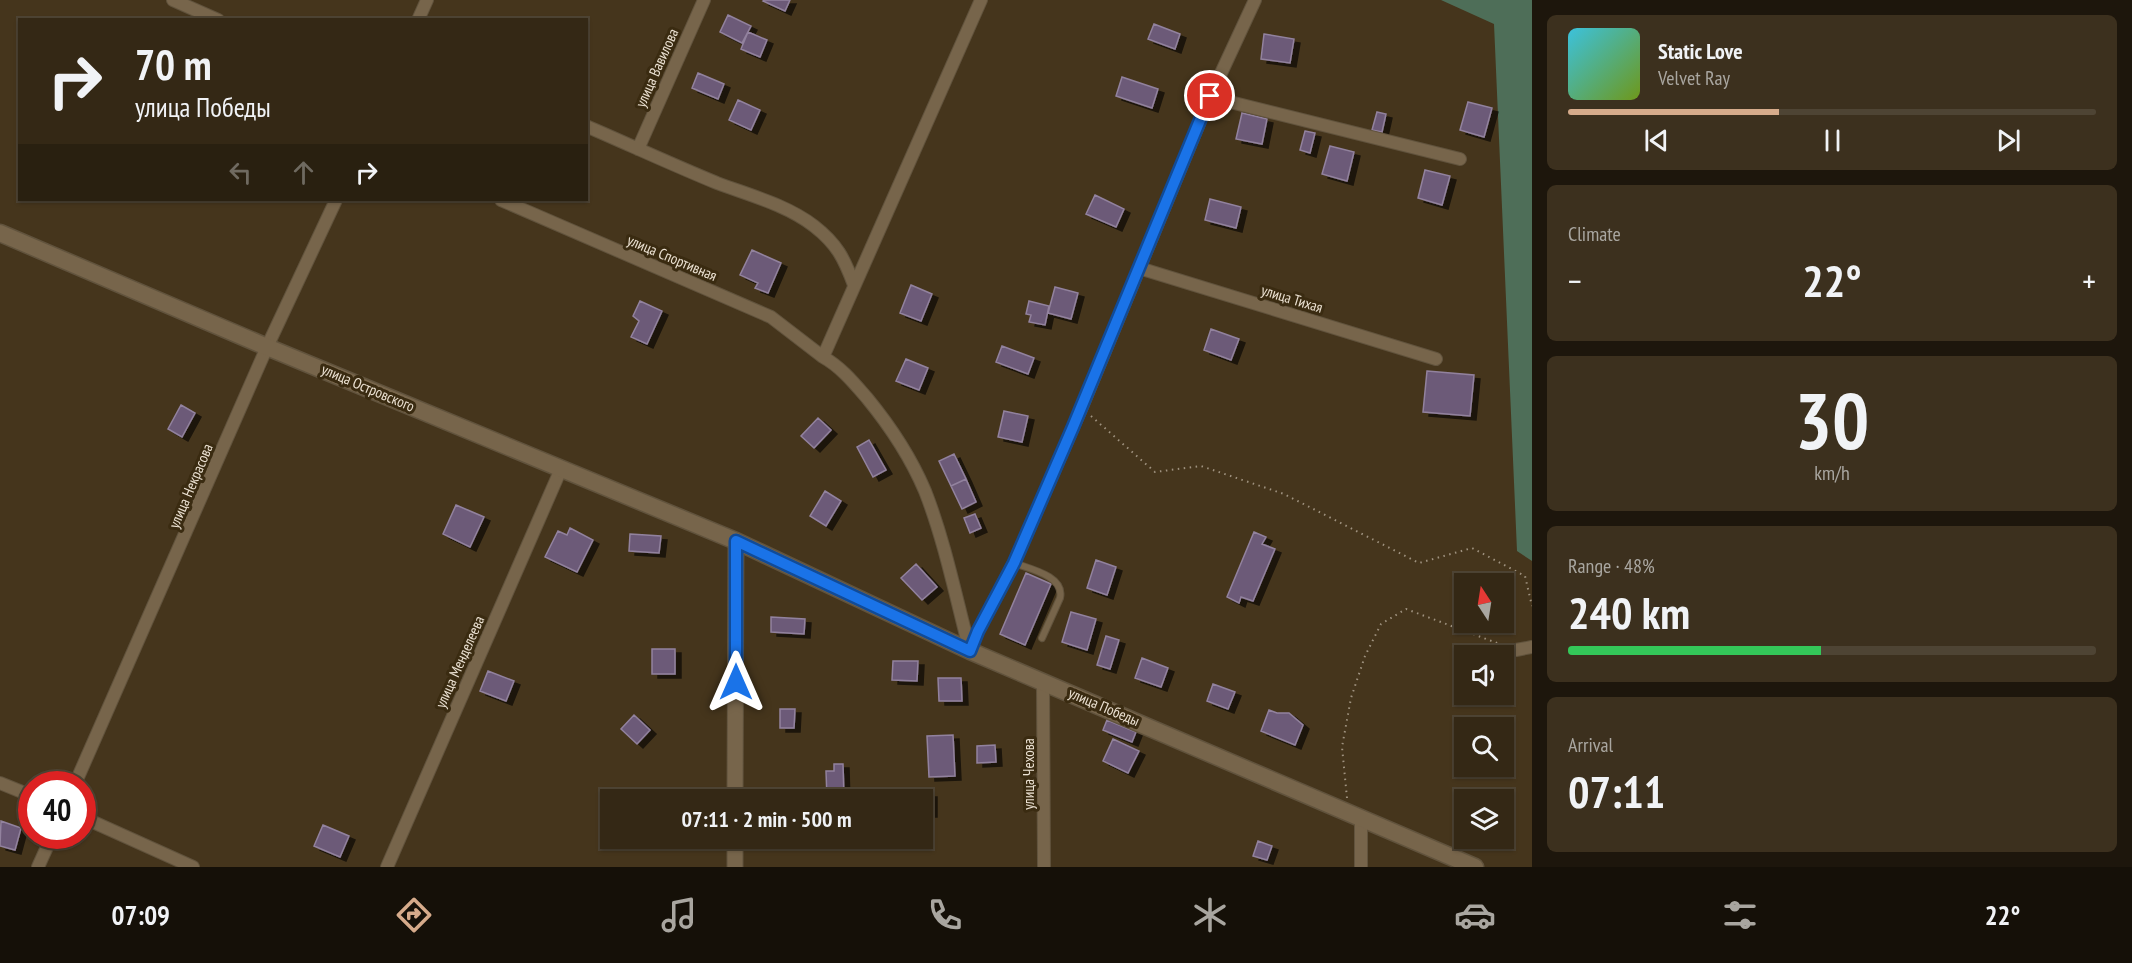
<!DOCTYPE html>
<meta charset="utf-8">
<style>
:root{--surface:#342815;--page:#3c301e;--text:#f1f3f6;--muted:#a9a6a0;--line:#4e4434;--accent:#d6ab8b}
body{margin:0;font-family:"PT Sans Narrow",sans-serif;background:var(--page);color:var(--text);height:100vh;display:flex;flex-direction:column;font-size:22px;white-space:nowrap}
*{box-sizing:border-box;margin:0}
p{font-size:20px;color:var(--muted)}
.icon{flex:none;width:33px;height:33px;fill:none;stroke:currentColor;stroke-width:2;stroke-linecap:round;stroke-linejoin:round}
.map{position:relative;flex:1;overflow:hidden}
.sheet{display:flex;flex-direction:column;gap:15px;padding:15px;background:#1d160c;width:600px}
.sheet>*{flex:none}
.hud{position:absolute;left:18px;top:18px;width:570px;height:183px;border-radius:0px;box-shadow:0 2px 4px #0004,0 0 0 2px var(--line);background:#342815;color:var(--text);overflow:hidden}
.needle{width:39px;rotate:348deg}
.controls{position:absolute;left:1454px;top:573px;display:grid;gap:12px}
.controls a{display:grid;place-items:center;width:60px;height:60px;border-radius:0px;background:var(--surface);box-shadow:0 2px 4px #0004,0 0 0 2px var(--line);font-size:30px}
.speed{position:absolute;left:18px;top:771px;display:flex;gap:12px;font-size:30px;font-weight:700;text-align:center}
.speed>*{display:grid;place-content:center;width:78px;height:78px;border-radius:50%;background:var(--surface);box-shadow:0 2px 4px #0004,0 0 0 2px var(--line);line-height:1}
.speed .limit{border:9px solid #d22;background:#fff;color:#111}
.pin{position:absolute;display:grid;place-items:center;width:51px;height:51px;color:#fff;margin:-26px;border:3px solid #fff;border-radius:50%;box-shadow:0 2px 6px #0007}
.me{position:absolute;width:66px;margin:-33px;rotate:0deg;stroke-linejoin:round;filter:drop-shadow(0 0 4px #0008)}
.turn{display:flex;align-items:center;gap:21px;height:126px;padding:0 18px;font-size:27px}
.turn .icon{width:78px;height:78px;stroke-width:2.5}
.turn b{display:block;font-size:42px;line-height:51px}
.lanes{display:flex;align-items:center;height:57px;padding:0 18px;background:#0003;justify-content:center;gap:30px;direction:ltr}
.lanes .off{opacity:.35}
.big{font-size:45px;font-weight:700;line-height:1.1}
.sheet .card{flex:1;display:flex;flex-direction:column;justify-content:center;gap:9px;min-width:0;padding:0 21px;border-radius:9px;background:var(--page)}
.sheet .dial{align-items:center;gap:0}
.dial b{font-size:78px;line-height:1}
.song{display:flex;align-items:center;gap:18px}
.cover{width:72px;height:72px;border-radius:9px;background:linear-gradient(135deg,hsl(190 70% 55%),hsl(80 70% 35%))}
.played{height:6px;border-radius:3px;background:linear-gradient(90deg,var(--accent) 40%,var(--line) 40%)}
.keys{display:flex;justify-content:space-around;direction:ltr}
.heat{display:flex;justify-content:space-between;align-items:center;font-size:33px;direction:ltr}
.charge{height:9px;border-radius:4px;background:linear-gradient(90deg,#34c759 48%,var(--line) 0)}
.trip{position:absolute;left:600px;top:789px;width:333px;height:60px;border-radius:0px;background:var(--surface);box-shadow:0 2px 4px #0004,0 0 0 2px var(--line);font-weight:700;line-height:60px;text-align:center}
.tab-bar{display:flex;height:96px;justify-content:space-around;align-items:center;background:#151008;color:var(--muted)}
.tab-bar .icon{width:42px;height:42px}
.tab-bar .on{color:var(--accent)}
.tab-bar b{font-size:27px;color:var(--text)}
main{display:flex;flex:1;min-height:0}
.map>svg:first-child{display:block}
.forest{fill:#4e6e58}
.building{fill:#6c5a78;stroke:#92829e;stroke-width:1.5;filter:url(#shadow)}
.lines{fill:none;stroke-linecap:round;stroke-linejoin:round}
.service-casing{stroke:#61533d;stroke-width:8}
.minor-casing{stroke:#61533d;stroke-width:14}
.tertiary-casing{stroke:#61533d;stroke-width:17}
.secondary-casing{stroke:#61533d;stroke-width:19}
.path{stroke:#9f927f;stroke-width:2;stroke-dasharray:1.5 4.5;stroke-linecap:butt}
.service{stroke:#77654b;stroke-width:6}
.minor{stroke:#77654b;stroke-width:12}
.tertiary{stroke:#77654b;stroke-width:15}
.secondary{stroke:#77654b;stroke-width:16}
.route-casing{stroke:#114b97;stroke-width:15}
.route{stroke:#1a73e8;stroke-width:10}
.labels{text-anchor:middle;stroke-width:6;stroke-linejoin:round;paint-order:stroke}
.street-label{font-size:15px;fill:#ece2d3;stroke:#3a2b11}
</style>
<main>
<div class="map">
<svg width="1532" height="867" viewBox="0 0 1532 867">
<defs>
<filter id="shadow"><feDropShadow dx="6" dy="4" stdDeviation="0" flood-color="#0009"/></filter>
</defs>
<rect width="100%" height="100%" fill="#45351c"/>
<!-- forest -->
<path class="forest" d="M1441 0H1532V561L1517 551 1494 24Z"/>
<!-- building -->
<path class="building" d="M764 0H790L785 11 763 1Z
M728 15 751 26 742 43 720 32Z
M1154 24 1180 34 1175 49 1148 39Z
M748 32 767 40 760 57 741 49Z
M1264 34 1294 39 1290 63 1261 59Z
M698 73 724 84 718 99 692 88Z
M1122 77 1158 89 1152 108 1116 96Z
M738 100 760 110 751 130 729 120Z
M1468 102 1492 108 1484 137 1460 130Z
M1377 112 1386 114 1382 132 1372 130Z
M1242 113 1267 119 1262 144 1236 139Z
M1305 131 1315 133 1310 153 1300 150Z
M1330 146 1354 152 1347 181 1322 174Z
M1425 170 1450 176 1442 205 1418 198Z
M1095 195 1124 209 1116 227 1086 214Z
M1210 199 1241 207 1236 228 1205 220Z
M752 250 781 263 768 293 755 288 758 283 740 275Z
M911 285 932 294 921 321 900 313Z
M1055 287 1078 293 1071 319 1048 313Z
M640 301 662 311 647 344 631 337 639 321 633 316Z
M1029 301 1049 306 1045 325 1029 322 1031 315 1026 314Z
M1211 329 1239 339 1231 360 1204 350Z
M1002 346 1034 358 1028 374 996 362Z
M906 359 928 368 919 390 896 381Z
M1427 371 1474 375 1470 416 1423 412Z
M181 405 195 413 182 437 168 429Z
M1004 411 1028 416 1022 442 998 437Z
M818 418 831 430 814 448 801 436Z
M869 440 886 470 873 477 857 447Z
M954 454 966 479 951 486 939 461Z
M966 479 976 502 962 509 951 486Z
M825 491 841 501 826 526 810 516Z
M456 505 484 517 470 547 443 534Z
M975 514 981 528 970 533 964 518Z
M570 528 593 540 577 572 545 557 558 531 567 535Z
M1254 532 1266 537 1262 544 1275 549 1253 601 1241 597 1239 603 1227 597Z
M630 534 661 536 659 553 629 551Z
M1096 560 1116 567 1107 595 1087 588Z
M916 564 937 587 922 600 901 578Z
M1026 573 1051 584 1025 645 1000 634Z
M1071 612 1096 619 1087 650 1062 642Z
M771 617 805 619 804 634 771 632Z
M1106 636 1119 640 1110 669 1097 665Z
M652 649H675V674H652Z
M1142 658 1168 668 1161 687 1135 678Z
M893 661H918L917 681 892 680Z
M488 671 514 681 506 701 480 691Z
M938 678H961L962 701H939Z
M1213 684 1235 692 1228 709 1207 701Z
M780 709H795L794 728H780Z
M1269 710 1277 713H1289L1303 725 1295 745 1261 731Z
M634 715 650 730 637 744 621 729Z
M1107 720 1136 732 1132 742 1103 730Z
M953 735 955 776 929 777 927 736Z
M1113 739 1139 751 1128 773 1103 761Z
M995 745 996 762 977 763V746Z
M834 764H843L844 798 827 799 826 771H834Z
M909 793H931V813H922V800H909Z
M786 797 816 798V800H786Z
M1 821 21 828 15 850 0 846Z
M323 825 349 836 340 857 314 846Z
M1258 841 1272 846 1267 860 1253 856Z"/>
<g class="lines">
<defs>
<path id="service" d="M1014 563C1030 569 1065 576 1060 598L1042 638"/>
<path id="minor" d="M173 0 218 20
M418 20 427 0
M1210 97 1460 159
M586 126C630 145 673 165 717 183 749 195 787 205 814 226 837 244 844 258 854 285
M638 149 704 0
M501 200 771 317 823 357
M1139 268 1436 359
M1516 650 1532 647
M970 651C956 598 945 542 925 491 911 458 890 426 867 398 854 383 841 367 823 357L981 0
M970 651 978 631 1014 563 1082 407 1210 97 1255 0
M1043 681 1044 867
M0 783 32 796
M75 784 267 347 336 200
M82 817 193 867
M38 867 52 836
M387 867 561 469
M1361 867V817"/>
<path id="tertiary" d="M735 800 736 541
M735 867V838"/>
<path id="secondary" d="M0 233 267 347 736 541 970 651 1475 867"/>
</defs>
<!-- service casing -->
<use href="#service" class="service-casing"/>
<!-- minor casing -->
<use href="#minor" class="minor-casing"/>
<!-- tertiary casing -->
<use href="#tertiary" class="tertiary-casing"/>
<!-- secondary casing -->
<use href="#secondary" class="secondary-casing"/>
<!-- path -->
<path class="path" d="M1091 416 1155 472 1201 466 1284 494 1419 563 1472 548 1525 576 1532 606
M1347 798 1342 747 1351 698 1365 656 1381 624 1406 609 1505 646"/>
<!-- service -->
<use href="#service" class="service"/>
<!-- minor -->
<use href="#minor" class="minor"/>
<!-- tertiary -->
<use href="#tertiary" class="tertiary"/>
<!-- secondary -->
<use href="#secondary" class="secondary"/>
</g>
<g class="lines">
<defs>
<path id="route" d="M736 682V541L970 651 978 631 1014 563 1073 427 1210 96"/>
</defs>
<!-- route casing -->
<use href="#route" class="route-casing"/>
<!-- route -->
<use href="#route" class="route"/>
</g>
<g class="labels">
<!-- street labels -->
<g class="street-label">
<text transform="translate(657 68) rotate(-66)" y="5">улица Вавилова</text>
<text transform="translate(672 258) rotate(23)" y="5">улица Спортивная</text>
<text transform="translate(1292 299) rotate(17)" y="5">улица Тихая</text>
<text transform="translate(368 388) rotate(23)" y="5">улица Островского</text>
<text transform="translate(191 486) rotate(-67)" y="5">улица Некрасова</text>
<text transform="translate(460 662) rotate(-66)" y="5">улица Менделеева</text>
<text transform="translate(1104 707) rotate(23)" y="5">улица Победы</text>
<text transform="translate(1029 774) rotate(-90)" y="5">улица Чехова</text>
</g>
</g>
</svg>
<div class="controls">
<a><svg class="needle" viewBox="-14 -14 28 28"><path d="M0-13l5 13h-10z" fill="#e53935"/><path d="M0 13l5-13h-10z" fill="#a9a6a0"/></svg></a>
<a><svg class="icon" aria-label="sound" viewBox="0 0 24 24"><path d="M4 9h4l5-4v14l-5-4H4zM17 9q2 3 0 6"/></svg></a>
<a><svg class="icon" aria-label="search" viewBox="0 0 24 24"><circle cx="10" cy="10" r="6"/><path d="M15 15l6 6"/></svg></a>
<a><svg class="icon" aria-label="layers" viewBox="0 0 24 24"><path d="M12 4l9 5-9 5-9-5zM3 14l9 5 9-5"/></svg></a>
</div>
<div class="speed"><div class="limit">40</div></div>
<div class="pin" style="left:1210px;top:96px;background:#d93025"><svg class="icon" aria-label="arrive" viewBox="0 0 24 24"><path d="M6 21V4h12l-3 4 3 4H6"/></svg></div>
<svg class="me" style="left:736px;top:682px" viewBox="-20 -20 40 40"><path d="M0-17L14 15 0 8-14 15z" fill="#1a73e8" stroke="#fff" stroke-width="4"/></svg>
<div class="trip">07:11 · 2 min · 500 m</div>
<div class="hud">
<div class="turn"><svg class="icon" aria-label="right" viewBox="0 0 24 24"><path d="M7 20v-9h11M14 6l5 5-5 5"/></svg><div><b>70 m</b>улица Победы</div></div>
<div class="lanes"><svg class="icon off" aria-label="left" viewBox="0 0 24 24"><path d="M17 20v-9H6M10 6l-5 5 5 5"/></svg><svg class="icon off" aria-label="ahead" viewBox="0 0 24 24"><path d="M12 20V5M6 11l6-6 6 6"/></svg><svg class="icon" aria-label="right" viewBox="0 0 24 24"><path d="M7 20v-9h11M14 6l5 5-5 5"/></svg></div>
</div>
</div>
<section class="sheet">
<div class="card">
<div class="song"><i class="cover"></i><div><b>Static Love</b><p>Velvet Ray</p></div></div>
<div class="played"></div>
<div class="keys"><svg class="icon" aria-label="previous" viewBox="0 0 24 24"><path d="M18 5L8 12l10 7zM5 5v14"/></svg><svg class="icon" aria-label="pause" viewBox="0 0 24 24"><path d="M8 5v14M16 5v14"/></svg><svg class="icon" aria-label="next" viewBox="0 0 24 24"><path d="M6 5l10 7-10 7zM19 5v14"/></svg></div>
</div>
<div class="card"><p>Climate</p>
<div class="heat"><a>−</a><b class="big">22°</b><a>+</a></div>
</div>
<div class="card dial"><b>30</b><p>km/h</p></div>
<div class="card"><p>Range · 48%</p><b class="big">240 km</b><div class="charge"></div></div>
<div class="card"><p>Arrival</p><b class="big">07:11</b></div>
</section>
</main>
<nav class="tab-bar">
<b>07:09</b>
<svg class="icon on" aria-label="directions" viewBox="0 0 24 24"><path d="M12 3l9 9-9 9-9-9zM9 14v-3h6M13 9l2 2-2 2"/></svg>
<svg class="icon" aria-label="music" viewBox="0 0 24 24"><path d="M9 18V5l10-2v13"/><circle cx="6" cy="18" r="3"/><circle cx="16" cy="16" r="3"/></svg>
<svg class="icon" aria-label="phone" viewBox="0 0 24 24"><path d="M5 4h4l2 5-3 2q2 4 5 5l2-3 5 2v4C11 20 4 13 5 4z"/></svg>
<svg class="icon" aria-label="climate" viewBox="0 0 24 24"><path d="M12 3v18M4 7l16 10M4 17L20 7"/></svg>
<svg class="icon" aria-label="car" viewBox="0 0 24 24"><path d="M5 17H2v-5l4-1 3-4h7l3 4 3 1v5h-3M9 17h6M6 11h13"/><circle cx="7" cy="17" r="2"/><circle cx="17" cy="17" r="2"/></svg>
<svg class="icon" aria-label="filters" viewBox="0 0 24 24"><path d="M4 7h16M4 17h16"/><circle cx="9" cy="7" r="2"/><circle cx="15" cy="17" r="2"/></svg>
<b>22°</b>
</nav>
